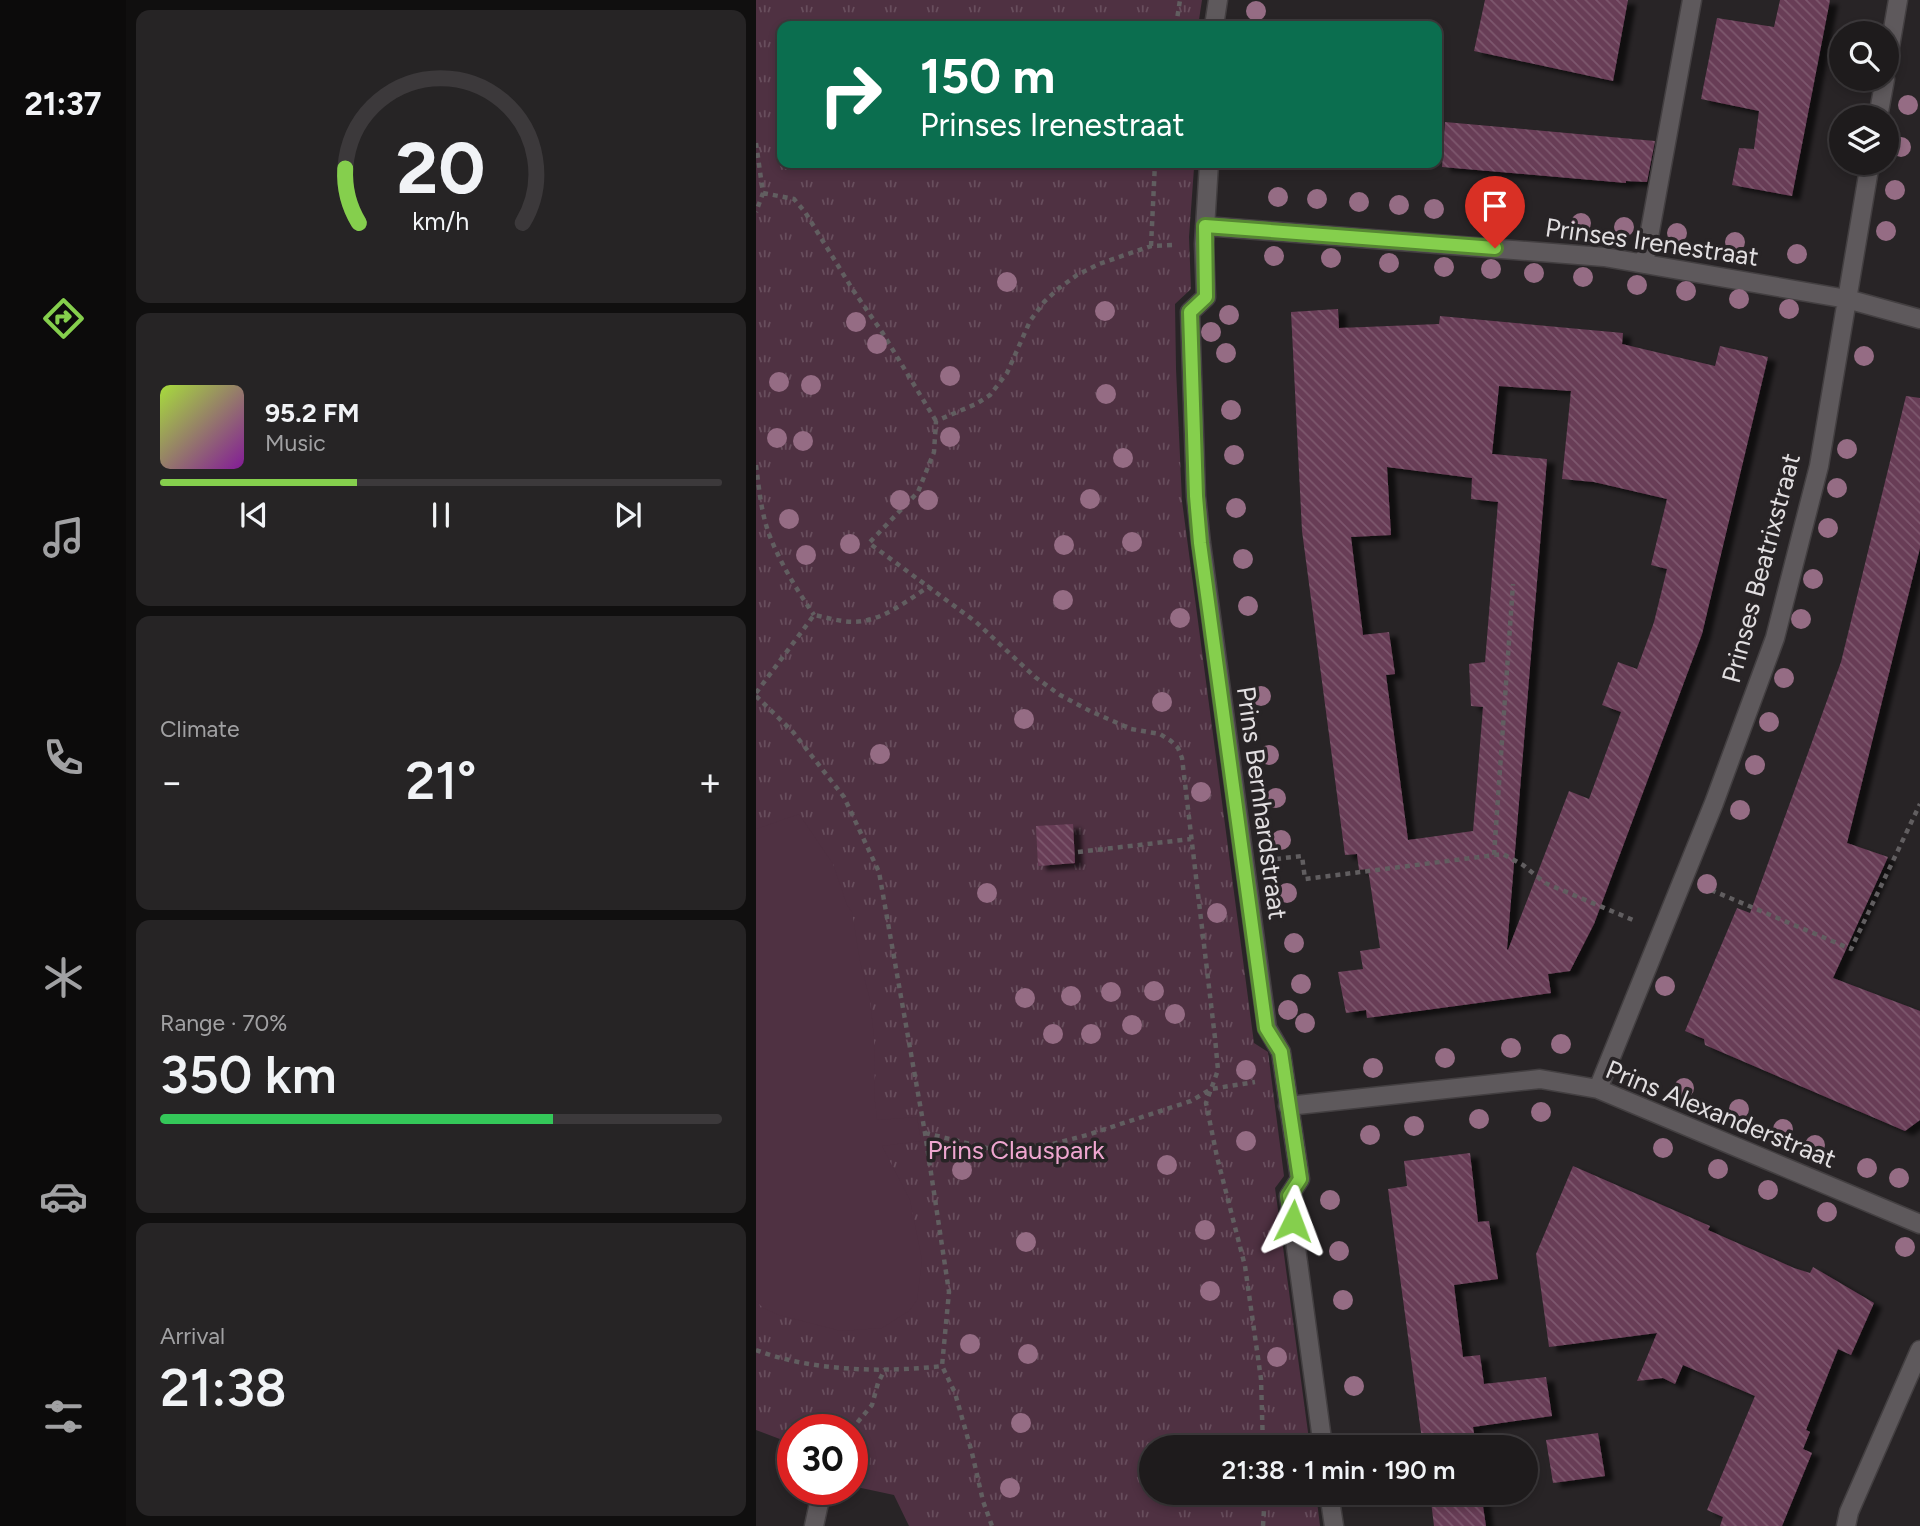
<!DOCTYPE html>
<meta charset="utf-8">
<style>
:root{--surface:#1e1b1c;--page:#262425;--text:#f1f3f6;--muted:#a1a1a3;--line:#3c393b;--accent:#85cf4d}
body{margin:0;font-family:Figtree,sans-serif;background:var(--page);color:var(--text);height:100vh;display:flex;flex-direction:column;font-size:26px;white-space:nowrap}
*{box-sizing:border-box;margin:0}
p{font-size:23px;color:var(--muted)}
.icon{flex:none;width:38px;height:38px;fill:none;stroke:currentColor;stroke-width:2;stroke-linecap:round;stroke-linejoin:round}
.map{position:relative;flex:1;overflow:hidden}
.sheet{display:flex;flex-direction:column;gap:10px;padding:10px;background:#100f0f;width:630px}
.sheet>*{flex:none}
.guide{position:absolute;left:21px;top:21px;width:665px;height:147px;border-radius:14px;box-shadow:0 4px 10px #0003,0 0 0 2px var(--line);background:#0b6e4f;color:#fff;overflow:hidden}
.buttons{position:absolute;left:1073px;top:21px;display:grid;gap:14px}
.buttons a{display:grid;place-items:center;width:70px;height:70px;border-radius:50%;background:var(--surface);box-shadow:0 4px 10px #0003,0 0 0 2px var(--line);font-size:35px}
.speed{position:absolute;left:21px;top:1414px;display:flex;gap:14px;font-size:35px;font-weight:700;text-align:center}
.speed>*{display:grid;place-content:center;width:91px;height:91px;border-radius:50%;background:var(--surface);box-shadow:0 4px 10px #0003,0 0 0 2px var(--line);line-height:1}
.speed .limit{border:10px solid #d22;background:#fff;color:#111}
.pin{position:absolute;display:grid;place-items:center;width:60px;height:60px;color:#fff;margin:-72px -30px;border-radius:50% 50% 50% 0;rotate:-45deg;box-shadow:0 0 7px #0007}
.pin .icon{rotate:45deg}
.me{position:absolute;width:77px;margin:-38px;rotate:3deg;stroke-linejoin:round;filter:drop-shadow(0 0 5px #0008)}
.turn{display:flex;align-items:center;gap:24px;height:147px;padding:0 28px;font-size:32px}
.turn .icon{width:91px;height:91px;stroke-width:2.5}
.turn b{display:block;font-size:49px;line-height:60px}
.big{font-size:52px;font-weight:600;line-height:1.1}
.sheet .card{flex:1;display:flex;flex-direction:column;justify-content:center;gap:10px;min-width:0;padding:0 24px;border-radius:14px;background:var(--page)}
.sheet .dial{align-items:center;gap:0}
.dial svg{height:182px;overflow:visible;fill:none;stroke:var(--line);stroke-width:7;stroke-linecap:round;text-anchor:middle}
.dial text{fill:var(--text);stroke:none}
.song{display:flex;align-items:center;gap:21px}
.cover{width:84px;height:84px;border-radius:10px;background:linear-gradient(135deg,hsl(80 70% 55%),hsl(290 70% 35%))}
.played{height:7px;border-radius:4px;background:linear-gradient(90deg,var(--accent) 35%,var(--line) 35%)}
.keys{display:flex;justify-content:space-around;direction:ltr}
.heat{display:flex;justify-content:space-between;align-items:center;font-size:38px;direction:ltr}
.charge{height:10px;border-radius:5px;background:linear-gradient(90deg,#34c759 70%,var(--line) 0)}
.trip{position:absolute;left:383px;top:1435px;width:399px;height:70px;border-radius:35px;background:var(--surface);box-shadow:0 4px 10px #0003,0 0 0 2px var(--line);font-weight:600;line-height:70px;text-align:center}
main{display:flex;flex:1;min-height:0}
.tab-bar{display:flex;flex-direction:column;width:126px;justify-content:space-around;align-items:center;background:#0c0b0b;color:var(--muted)}
.tab-bar .icon{width:49px;height:49px}
.tab-bar .current{color:var(--accent)}
.tab-bar b{font-size:32px;color:var(--text)}
.map>svg:first-child{display:block}
.grass{fill:url(#grass-tufts)}
.garden{fill:#4f3142}
.building{fill:url(#building-back-hatch);fill-rule:evenodd;filter:url(#shadow)}
.lines{fill:none;stroke-linecap:round;stroke-linejoin:round}
.minor-casing{stroke:#433f41;stroke-width:21}
.path{stroke:#615e60;stroke-width:4.5;stroke-dasharray:5 5;stroke-linecap:butt}
.minor{stroke:#5e595c;stroke-width:18}
.tree{fill:#956c84}
.route-casing{stroke:#568732;stroke-width:18}
.route{stroke:#85cf4d;stroke-width:12}
.labels{text-anchor:middle;stroke-width:7;stroke-linejoin:round;paint-order:stroke}
.street-label{font-size:26px;fill:#e1dee0;stroke:#282426}
.park-label{font-size:26px;fill:#efa6d0;stroke:#282426}
</style>
<main>
<nav class="tab-bar">
<b>21:37</b>
<svg class="icon current" aria-label="directions" viewBox="0 0 24 24"><path d="M12 3l9 9-9 9-9-9zM9 14v-3h6M13 9l2 2-2 2"/></svg>
<svg class="icon" aria-label="music" viewBox="0 0 24 24"><path d="M9 18V5l10-2v13"/><circle cx="6" cy="18" r="3"/><circle cx="16" cy="16" r="3"/></svg>
<svg class="icon" aria-label="phone" viewBox="0 0 24 24"><path d="M5 4h4l2 5-3 2q2 4 5 5l2-3 5 2v4C11 20 4 13 5 4z"/></svg>
<svg class="icon" aria-label="climate" viewBox="0 0 24 24"><path d="M12 3v18M4 7l16 10M4 17L20 7"/></svg>
<svg class="icon" aria-label="car" viewBox="0 0 24 24"><path d="M5 17H2v-5l4-1 3-4h7l3 4 3 1v5h-3M9 17h6M6 11h13"/><circle cx="7" cy="17" r="2"/><circle cx="17" cy="17" r="2"/></svg>
<svg class="icon" aria-label="filters" viewBox="0 0 24 24"><path d="M4 7h16M4 17h16"/><circle cx="9" cy="7" r="2"/><circle cx="15" cy="17" r="2"/></svg>
</nav>
<section class="sheet">
<div class="card dial"><svg viewBox="0 0 100 80">
<path d="M14 69A42 42 0 1 1 86 69"/>
<path d="M14 69A42 42 0 0 1 8 45" stroke="#85cf4d"/>
<text x="50" y="56" font-size="32" font-weight="700">20</text>
<text x="50" y="72" font-size="11">km/h</text>
</svg></div>
<div class="card">
<div class="song"><i class="cover"></i><div><b>95.2 FM</b><p>Music</p></div></div>
<div class="played"></div>
<div class="keys"><svg class="icon" aria-label="previous" viewBox="0 0 24 24"><path d="M18 5L8 12l10 7zM5 5v14"/></svg><svg class="icon" aria-label="pause" viewBox="0 0 24 24"><path d="M8 5v14M16 5v14"/></svg><svg class="icon" aria-label="next" viewBox="0 0 24 24"><path d="M6 5l10 7-10 7zM19 5v14"/></svg></div>
</div>
<div class="card"><p>Climate</p>
<div class="heat"><a>−</a><b class="big">21°</b><a>+</a></div>
</div>
<div class="card"><p>Range · 70%</p><b class="big">350 km</b><div class="charge"></div></div>
<div class="card"><p>Arrival</p><b class="big">21:38</b></div>
</section>
<div class="map">
<svg width="1164" height="1526" viewBox="0 0 1164 1526">
<defs>
<pattern id="grass-tufts" width="24" height="20" patternUnits="userSpaceOnUse" patternTransform="scale(1.75)"><rect width="24" height="20" fill="#4f3142"/><path d="M3 7l-1-3M5 7V3M7 7l1-3M15 17l-1-3M17 17v-4M19 17l1-3" fill="none" stroke="#684e5d"/></pattern>
<pattern id="building-back-hatch" width="6" height="6" patternUnits="userSpaceOnUse" patternTransform="scale(1.75)"><rect width="6" height="6" fill="#683c56"/><path d="M-1 5l2 2M0 0l6 6M5-1l2 2" fill="none" stroke="#7d586e"/></pattern>
<filter id="shadow"><feDropShadow dx="8" dy="4.5" stdDeviation="2" flood-color="#0009"/></filter>
</defs>
<rect width="100%" height="100%" fill="#282426"/>
<!-- grass -->
<path class="grass" d="M0 0H446L442 26H26V163H433L438 168 433 237 435 289 419 304 420 369 426 501 498 1043 512 1052 528 1176 519 1188 554 1447H396V1493H560L564 1526H153L138 1495 96 1486V1430H37V1444L0 1430Z"/>
<!-- garden -->
<path class="garden" d="M43 814 77 864 91 905 96 912 104 961 114 1000 118 1037 119 1102 121 1120 161 1117 165 1141 126 1146 154 1200 166 1260 161 1300 153 1311 126 1328 85 1331 23 1315 7 1308 0 1301V829Z"/>
<!-- building -->
<path class="building" d="M729 0H872L857 81 718 51Z
M1024 0H1074L1036 196 976 185 983 148 998 149 1003 111 945 99 961 18 1018 27Z
M689 122 899 141 891 182 870 181V183L686 167Z
M582 309 583 328 683 324 684 316 867 333 866 344 959 366 964 346 1012 357 946 634 838 924 814 971 792 974 795 993 611 1018 610 1010 590 1013 582 972 607 969 604 951 624 948 612 869 603 870 601 854 589 855 546 531 535 312ZM743 386 815 391 806 479 838 482 911 499 895 565 911 569 898 622 881 669 862 662 846 705 865 712 833 799 813 791 752 950 751 949 791 459 736 454ZM631 467 716 478 715 499 742 502 729 662 713 664 715 706 727 707 717 831 652 840 630 675 639 674 633 632 607 635 595 537 635 535Z
M1150 396 1164 398V548L1091 843 1132 857 1077 978 1164 1011V1120L1149 1131 970 1054 949 1045 948 1039 929 1031 981 908 994 913 1085 662Z
M317 824 319 863 282 866 280 826Z
M714 1153 722 1222 733 1221 742 1279 698 1285 707 1357 724 1355 728 1384 790 1377 796 1416 717 1427 720 1447H667L632 1189 651 1186 648 1161Z
M817 1166 954 1226 952 1230 1038 1268 1054 1273 1057 1267 1118 1303 1095 1355 1082 1349 1050 1430 1054 1432 1047 1449 1056 1453 1026 1526H964L967 1517 951 1510 999 1396 927 1365 919 1384 907 1378 881 1381 901 1333 793 1347 780 1254Z
M842 1433 849 1476 797 1483 790 1440Z
M674 1493H725L730 1526H678Z"/>
<g class="lines">
<defs>
<path id="minor" d="M458 26 462 0
M1130 70 1142 0
M1122 117 1129 79
M453 163 448 244 450 297 434 312 440 496 445 543 511 1028 525 1052 544 1179 533 1196 567 1447
M449 226 848 257 1091 299 1164 319
M888 264 936 0
M842 1089 958 803 1019 638 1063 466 1114 163
M532 1106 784 1079 842 1089 1164 1224
M573 1493 578 1526
M58 1526 66 1489
M1090 1526 1093 1512 1164 1350"/>
</defs>
<!-- minor casing -->
<use href="#minor" class="minor-casing"/>
<!-- path -->
<path class="path" d="M420 26 424 0
M0 143 7 193 0 212
M7 193 38 199 49 212 97 290 126 332 180 421
M416 245 395 246 343 264 321 275 302 289 288 302 274 321 251 373 234 395 220 404 180 421 178 452 162 492 113 543 220 622 279 677 304 695 334 711 375 729 404 734 415 741 422 748 426 758 459 1038 462 1070 450 1103 461 1157 489 1266 505 1379 507 1447
M395 246 399 163
M0 465C3 488 5 512 13 534 24 563 41 590 58 615
M0 693 58 615C74 618 90 624 107 621 132 617 153 599 174 586
M0 696 37 732 88 797 123 872 169 1133 193 1292 186 1366 199 1393 216 1453 227 1501 236 1526
M322 852 435 839
M738 855 757 584
M520 859 546 856 549 879 747 854 767 865 789 883 877 920
M955 890 1095 949 1164 804
M169 1133 231 1148 264 1149 297 1144 331 1135 435 1101 455 1089 499 1082
M0 1350C55 1371 128 1373 186 1366
M95 1430 116 1405 122 1383 129 1369
M507 1526 509 1493"/>
<!-- minor -->
<use href="#minor" class="minor"/>
</g>
<!-- trees -->
<g class="tree">
<circle cx="500" cy="11" r="10"/>
<circle cx="1152" cy="105" r="10"/>
<circle cx="1145" cy="147" r="10"/>
<circle cx="1139" cy="190" r="10"/>
<circle cx="522" cy="197" r="10"/>
<circle cx="561" cy="199" r="10"/>
<circle cx="603" cy="202" r="10"/>
<circle cx="643" cy="205" r="10"/>
<circle cx="678" cy="209" r="10"/>
<circle cx="753" cy="217" r="10"/>
<circle cx="730" cy="218" r="10"/>
<circle cx="825" cy="223" r="10"/>
<circle cx="868" cy="227" r="10"/>
<circle cx="1130" cy="231" r="10"/>
<circle cx="921" cy="233" r="10"/>
<circle cx="979" cy="242" r="10"/>
<circle cx="1041" cy="254" r="10"/>
<circle cx="518" cy="256" r="10"/>
<circle cx="575" cy="258" r="10"/>
<circle cx="633" cy="263" r="10"/>
<circle cx="688" cy="267" r="10"/>
<circle cx="735" cy="269" r="10"/>
<circle cx="778" cy="273" r="10"/>
<circle cx="827" cy="277" r="10"/>
<circle cx="251" cy="282" r="10"/>
<circle cx="881" cy="285" r="10"/>
<circle cx="930" cy="291" r="10"/>
<circle cx="983" cy="299" r="10"/>
<circle cx="1033" cy="309" r="10"/>
<circle cx="349" cy="311" r="10"/>
<circle cx="473" cy="315" r="10"/>
<circle cx="100" cy="322" r="10"/>
<circle cx="455" cy="332" r="10"/>
<circle cx="121" cy="344" r="10"/>
<circle cx="470" cy="353" r="10"/>
<circle cx="1108" cy="356" r="10"/>
<circle cx="194" cy="376" r="10"/>
<circle cx="23" cy="382" r="10"/>
<circle cx="55" cy="385" r="10"/>
<circle cx="350" cy="394" r="10"/>
<circle cx="475" cy="410" r="10"/>
<circle cx="194" cy="437" r="10"/>
<circle cx="21" cy="438" r="10"/>
<circle cx="47" cy="441" r="10"/>
<circle cx="1091" cy="449" r="10"/>
<circle cx="478" cy="455" r="10"/>
<circle cx="367" cy="458" r="10"/>
<circle cx="1081" cy="488" r="10"/>
<circle cx="334" cy="499" r="10"/>
<circle cx="144" cy="500" r="10"/>
<circle cx="172" cy="500" r="10"/>
<circle cx="480" cy="508" r="10"/>
<circle cx="33" cy="519" r="10"/>
<circle cx="1072" cy="528" r="10"/>
<circle cx="376" cy="542" r="10"/>
<circle cx="94" cy="544" r="10"/>
<circle cx="308" cy="545" r="10"/>
<circle cx="50" cy="555" r="10"/>
<circle cx="487" cy="559" r="10"/>
<circle cx="1057" cy="579" r="10"/>
<circle cx="307" cy="600" r="10"/>
<circle cx="492" cy="606" r="10"/>
<circle cx="424" cy="618" r="10"/>
<circle cx="1045" cy="619" r="10"/>
<circle cx="1028" cy="678" r="10"/>
<circle cx="505" cy="696" r="10"/>
<circle cx="406" cy="702" r="10"/>
<circle cx="268" cy="719" r="10"/>
<circle cx="1013" cy="722" r="10"/>
<circle cx="124" cy="754" r="10"/>
<circle cx="513" cy="755" r="10"/>
<circle cx="999" cy="765" r="10"/>
<circle cx="445" cy="792" r="10"/>
<circle cx="520" cy="798" r="10"/>
<circle cx="984" cy="810" r="10"/>
<circle cx="525" cy="840" r="10"/>
<circle cx="951" cy="884" r="10"/>
<circle cx="231" cy="893" r="10"/>
<circle cx="531" cy="893" r="10"/>
<circle cx="461" cy="913" r="10"/>
<circle cx="538" cy="943" r="10"/>
<circle cx="545" cy="984" r="10"/>
<circle cx="909" cy="986" r="10"/>
<circle cx="398" cy="991" r="10"/>
<circle cx="355" cy="992" r="10"/>
<circle cx="315" cy="996" r="10"/>
<circle cx="269" cy="998" r="10"/>
<circle cx="532" cy="1010" r="10"/>
<circle cx="419" cy="1014" r="10"/>
<circle cx="549" cy="1023" r="10"/>
<circle cx="376" cy="1025" r="10"/>
<circle cx="297" cy="1034" r="10"/>
<circle cx="335" cy="1034" r="10"/>
<circle cx="805" cy="1044" r="10"/>
<circle cx="755" cy="1048" r="10"/>
<circle cx="689" cy="1058" r="10"/>
<circle cx="617" cy="1068" r="10"/>
<circle cx="490" cy="1070" r="10"/>
<circle cx="928" cy="1088" r="10"/>
<circle cx="983" cy="1109" r="10"/>
<circle cx="785" cy="1112" r="10"/>
<circle cx="723" cy="1119" r="10"/>
<circle cx="658" cy="1126" r="10"/>
<circle cx="1027" cy="1129" r="10"/>
<circle cx="614" cy="1135" r="10"/>
<circle cx="490" cy="1141" r="10"/>
<circle cx="1059" cy="1145" r="10"/>
<circle cx="907" cy="1148" r="10"/>
<circle cx="411" cy="1165" r="10"/>
<circle cx="1111" cy="1168" r="10"/>
<circle cx="962" cy="1169" r="10"/>
<circle cx="206" cy="1170" r="10"/>
<circle cx="1143" cy="1178" r="10"/>
<circle cx="1012" cy="1190" r="10"/>
<circle cx="574" cy="1200" r="10"/>
<circle cx="1071" cy="1212" r="10"/>
<circle cx="449" cy="1230" r="10"/>
<circle cx="270" cy="1242" r="10"/>
<circle cx="1149" cy="1247" r="10"/>
<circle cx="583" cy="1251" r="10"/>
<circle cx="454" cy="1291" r="10"/>
<circle cx="587" cy="1300" r="10"/>
<circle cx="214" cy="1344" r="10"/>
<circle cx="272" cy="1354" r="10"/>
<circle cx="521" cy="1357" r="10"/>
<circle cx="598" cy="1386" r="10"/>
<circle cx="265" cy="1423" r="10"/>
<circle cx="254" cy="1488" r="10"/>
</g>
<g class="lines">
<defs>
<path id="route" d="M537 1221 533 1196 544 1179 525 1052 510 1028 444 543 440 496 434 312 450 297 449 226 739 248"/>
</defs>
<!-- route casing -->
<use href="#route" class="route-casing"/>
<!-- route -->
<use href="#route" class="route"/>
</g>
<g class="labels">
<!-- street labels -->
<g class="street-label">
<text transform="translate(896 242) rotate(8)" y="9">Prinses Irenestraat</text>
<text transform="translate(1005 568) rotate(-75)" y="9">Prinses Beatrixstraat</text>
<text transform="translate(506 803) rotate(82)" y="9">Prins Bernhardstraat</text>
<text transform="translate(965 1114) rotate(22)" y="9">Prins Alexanderstraat</text>
</g>
<!-- park labels -->
<g class="park-label">
<text x="260" y="1159">Prins Clauspark</text>
</g>
</g>
</svg>
<div class="buttons">
<a><svg class="icon" aria-label="search" viewBox="0 0 24 24"><circle cx="10" cy="10" r="6"/><path d="M15 15l6 6"/></svg></a>
<a><svg class="icon" aria-label="layers" viewBox="0 0 24 24"><path d="M12 4l9 5-9 5-9-5zM3 14l9 5 9-5"/></svg></a>
</div>
<div class="speed"><div class="limit">30</div></div>
<div class="pin" style="left:739px;top:248px;background:#d93025"><svg class="icon" aria-label="arrive" viewBox="0 0 24 24"><path d="M6 21V4h12l-3 4 3 4H6"/></svg></div>
<svg class="me" style="left:537px;top:1221px" viewBox="-20 -20 40 40"><path d="M0-17L14 15 0 8-14 15z" fill="#85cf4d" stroke="#fff" stroke-width="4"/></svg>
<div class="trip">21:38 · 1 min · 190 m</div>
<div class="guide">
<div class="turn"><svg class="icon" aria-label="right" viewBox="0 0 24 24"><path d="M7 20v-9h11M14 6l5 5-5 5"/></svg><div><b>150 m</b>Prinses Irenestraat</div></div>
</div>
</div>
</main>
